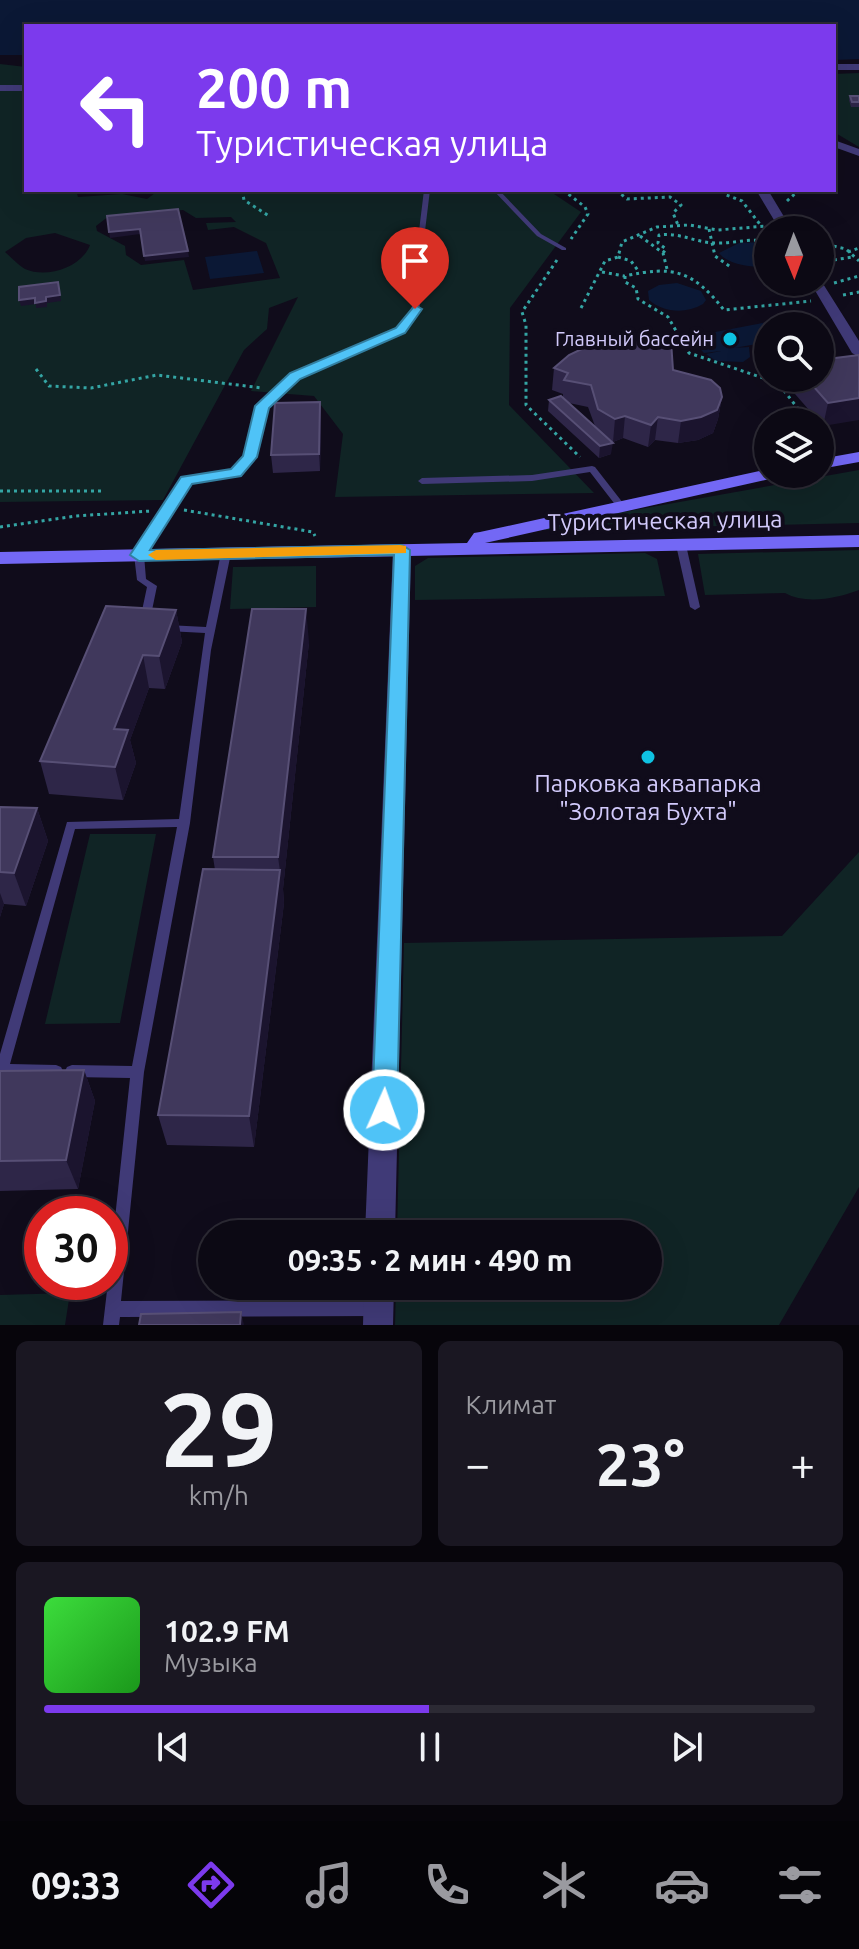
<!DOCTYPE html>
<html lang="ru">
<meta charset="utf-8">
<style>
:root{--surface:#0c0914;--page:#1a1722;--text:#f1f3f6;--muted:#9a9aa0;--line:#2c2a34;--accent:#7c3aed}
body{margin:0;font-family:Ubuntu,sans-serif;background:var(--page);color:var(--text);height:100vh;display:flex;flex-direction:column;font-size:30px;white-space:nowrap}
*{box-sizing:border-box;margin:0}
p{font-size:26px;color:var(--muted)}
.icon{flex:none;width:44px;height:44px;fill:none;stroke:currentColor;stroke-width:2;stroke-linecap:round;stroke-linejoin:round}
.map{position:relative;height:1325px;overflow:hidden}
.sheet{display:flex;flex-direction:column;gap:16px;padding:16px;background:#07050b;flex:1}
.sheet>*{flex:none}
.banner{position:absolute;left:24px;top:24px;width:812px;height:168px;border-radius:0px;box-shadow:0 8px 32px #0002,0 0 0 2px var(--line);background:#7c3aed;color:#fff;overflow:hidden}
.needle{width:52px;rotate:179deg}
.buttons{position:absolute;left:754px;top:216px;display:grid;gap:16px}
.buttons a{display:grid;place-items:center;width:80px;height:80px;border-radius:50%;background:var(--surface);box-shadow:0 8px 32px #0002,0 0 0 2px var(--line);font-size:40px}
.speed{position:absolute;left:24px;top:1196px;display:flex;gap:16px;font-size:40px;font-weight:700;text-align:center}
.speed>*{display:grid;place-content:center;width:104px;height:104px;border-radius:50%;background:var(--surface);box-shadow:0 8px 32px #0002,0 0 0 2px var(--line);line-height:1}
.speed .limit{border:12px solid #d22;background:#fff;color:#111}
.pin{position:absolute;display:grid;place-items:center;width:68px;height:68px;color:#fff;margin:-82px -34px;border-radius:50% 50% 50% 0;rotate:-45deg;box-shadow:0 0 8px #0007}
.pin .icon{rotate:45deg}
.me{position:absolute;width:88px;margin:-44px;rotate:2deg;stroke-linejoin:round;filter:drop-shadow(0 0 6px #0008)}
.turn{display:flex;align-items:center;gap:28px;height:168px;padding:0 40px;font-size:36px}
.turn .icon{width:104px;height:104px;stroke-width:2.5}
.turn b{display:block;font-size:56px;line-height:68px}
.big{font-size:60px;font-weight:700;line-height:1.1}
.sheet .tile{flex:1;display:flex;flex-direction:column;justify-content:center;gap:12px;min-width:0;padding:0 28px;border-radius:12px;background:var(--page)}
.sheet .dial{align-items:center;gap:0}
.dial b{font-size:104px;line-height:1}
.song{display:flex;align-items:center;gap:24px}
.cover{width:96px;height:96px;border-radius:12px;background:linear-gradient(135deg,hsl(120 70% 55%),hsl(120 70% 35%))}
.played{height:8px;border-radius:4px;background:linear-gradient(90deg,var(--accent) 50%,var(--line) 50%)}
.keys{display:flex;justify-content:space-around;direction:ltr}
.heat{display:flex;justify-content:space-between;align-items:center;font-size:44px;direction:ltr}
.sheet .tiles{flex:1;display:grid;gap:16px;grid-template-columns:1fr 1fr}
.tile:last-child{grid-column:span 2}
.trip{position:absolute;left:198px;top:1220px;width:464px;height:80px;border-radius:40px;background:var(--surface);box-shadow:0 8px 32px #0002,0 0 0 2px var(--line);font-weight:700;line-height:80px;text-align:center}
.tabs{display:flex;height:128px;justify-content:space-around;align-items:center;background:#050408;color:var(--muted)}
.tabs .icon{width:56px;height:56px}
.tabs .on{color:var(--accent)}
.tabs b{font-size:36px;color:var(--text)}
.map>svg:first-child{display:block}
.green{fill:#102425;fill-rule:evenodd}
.water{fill:#0b1835}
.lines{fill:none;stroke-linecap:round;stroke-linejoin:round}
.path{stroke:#34a5a4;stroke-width:3;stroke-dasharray:3 4;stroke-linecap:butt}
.lane{fill:#403a77;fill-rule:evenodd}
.street{fill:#403a77;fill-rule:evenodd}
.secondary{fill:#7368f5;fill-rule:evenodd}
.wall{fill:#2e2648;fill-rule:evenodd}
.shaded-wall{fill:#1b142e}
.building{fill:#40385c;stroke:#574f75;stroke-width:2}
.route{fill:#4fc3f7;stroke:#337fa1;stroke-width:2}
.slow{fill:#f59e0b}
.poi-dot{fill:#0fc2e2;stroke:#100c1b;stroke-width:3}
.labels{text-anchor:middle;stroke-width:8;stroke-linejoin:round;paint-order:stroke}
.far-poi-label{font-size:20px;fill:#d2cafb;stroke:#100c1b;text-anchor:end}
.street-label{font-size:24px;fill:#d2cafb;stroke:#100c1b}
.poi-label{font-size:24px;fill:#d2cafb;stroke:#100c1b}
</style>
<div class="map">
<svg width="859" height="1325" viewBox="0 0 859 1325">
<rect width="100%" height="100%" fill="#100c1b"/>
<!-- green -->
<path class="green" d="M0 64 26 67V190H76L78 197 122 194 147 199 159 190H548L581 212 510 308 509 405 594 493 335 497 343 434 314 396 251 391 298 297 269 308 267 329 244 350 163 500 0 502ZM183 210 196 218 231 217 236 222 206 223 208 230 234 227 266 243 280 278 193 290 184 260 141 265 126 255 125 246 97 231 96 226 109 216ZM55 233 90 245C82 267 47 279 25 269 18 265 11 257 5 252L26 238Z
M859 73V147L834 132V74Z
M859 470V523L545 530V526Z
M859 550V590C838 598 806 605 785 593L705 595 698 554Z
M645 553 657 559 665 596 415 600V566L428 558Z
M316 566V607L230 609 233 567Z
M90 834H156L120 1023 45 1024Z
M859 852V1187L779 1325H395L396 1286H648V1234H397L404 943 782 936Z
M70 1293 65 1325H0V1295Z"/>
<!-- water -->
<path class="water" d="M0 0H859V59L834 60V26H26V55H0Z
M760 242 768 245V266C754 268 728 265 719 253L739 243Z
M257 251 264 273 210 279 205 257Z
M677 283 701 291 706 300 703 304C686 314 664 313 649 300L648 291 659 285Z
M794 317 804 326H768V342L734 348 749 347 750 357 743 362 716 361 706 354 721 351 704 353 689 337Z"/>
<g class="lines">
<!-- path -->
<path class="path" d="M242 190 244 200 269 216
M563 190 585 207 588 214 571 239
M616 190 627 199 670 197 681 205 673 213 678 225
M725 190 724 194 742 201 762 227
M787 201 799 190
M709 229 715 256 732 268
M640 236 663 253 667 269
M820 243 846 249 859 261
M848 252 859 248
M663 253 666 249 658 243 659 235C680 232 696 243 716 243 734 244 750 237 768 242
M618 257 631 261 639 272
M557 260 522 312 526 325V405L580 457
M820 262 853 257
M602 272 624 276
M834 283 859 276
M843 295 859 292
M581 308 605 261 618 257 622 242 657 227 689 225 718 230 766 226
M36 369 49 386 91 388 157 375 262 388
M803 415 778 383 689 353 668 317 638 299 636 288 625 282V276C674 265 693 271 724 310L811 301
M0 491H104
M184 510 313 532 315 536
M0 527 76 516 151 511"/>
<!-- lane -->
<path class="lane" d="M424 190H430L420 272 422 295 419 309 404 332 298 378 266 407 254 457 238 475 189 482 144 555 146 579 157 586 150 620 148 622H142L140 620 147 587 137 580 134 555 183 478 232 471 246 456 258 406 292 374 398 328 411 309 416 295 414 272Z
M493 190H499L541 234 566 248V250H562L537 236Z
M592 466 595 467 623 503 624 505 623 507H617L590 472 532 481 422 484 418 481 422 478 532 475Z
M681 542 686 545 700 607 695 610 690 607 676 545Z
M226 550 231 553 211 650 190 823 144 1072 121 1301 376 1300 381 1303 384 1308 381 1313 376 1316 120 1317 119 1325H103L108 1282H110V1265L130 1078 72 1077 67 1075 65 1071 67 1067 72 1065 132 1066 177 827 75 829 10 1064 56 1065 61 1067 63 1071 61 1075 56 1077 2 1076 0 1075V1054L67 822 179 819 205 633 167 631 162 628 167 625 206 627 221 553Z"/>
<!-- street -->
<path class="street" d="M834 64H859V70H834Z
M0 85H26V91H0Z
M834 140 859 149V156L834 147Z
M756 190H768L792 230H780Z
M820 279 859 341V357L852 353 810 282H820Z
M402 544 411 550 395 1234H365L393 550Z
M364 1286H394L393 1325H363Z"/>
<!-- secondary -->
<path class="secondary" d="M859 452V462L820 469V459Z
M768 469V474H776L774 478 485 543 859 535V547L0 564V552L467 543 474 533 480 532Z"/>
</g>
<!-- wall -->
<path class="wall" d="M850 96H859V107H851L849 100Z
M632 342 673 370 722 397 718 419 713 433 698 440 678 443 655 440 648 447 623 438 613 442 608 438 611 454 599 458 548 411 549 400 563 398V394L552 390 554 368ZM569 403 588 407 595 426Z
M859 355 823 426 788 386 790 378H820Z
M320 402 321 419 320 471 273 473 271 455Z
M176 610 182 642 165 689 149 688 130 740 136 763 123 800 49 794 40 761Z
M309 642 283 889 284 903 254 1147 167 1145 158 1115 215 870 213 857Z
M0 807 37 808 48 841 26 906 4 904 0 917Z
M84 1070 95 1101 78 1189 0 1191V1071Z"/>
<!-- shaded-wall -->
<path class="shaded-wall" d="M140 229V234L110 238 109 232Z
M188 251 189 257 145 261 144 256Z
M58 282 61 301 47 303V307L36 308V304L21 306 19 300Z
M722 397 718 419 713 433 698 440 678 443 681 421Z
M859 398V420L823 426 828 403Z
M320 402 321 419 320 471 319 454Z
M625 416 623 438 613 442 615 419Z
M658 417 655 440 648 447 651 425Z
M613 443 611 454 599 458 600 446Z
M306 609 309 642 283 889 284 903 254 1147 249 1116 280 871 278 857Z
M176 610 182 642 165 689 159 656Z
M143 655 149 688 130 740 136 763 123 800 115 767 114 729Z
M37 808 48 841 26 906 14 873Z
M0 893 4 904 0 917Z
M84 1070 95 1101 78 1189 66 1160Z
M241 1312 244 1325H240Z"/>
<!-- building -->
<path class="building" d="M850 96H859V102H852Z
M178 209 188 251 144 256 140 229 109 232 107 216Z
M58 282 60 295 46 297V301L35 303V298L19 300V287Z
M628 336 632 342 671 341 673 370 711 380 720 388 722 397 717 410 701 417 681 421 658 417 651 425 625 416 615 419 598 409 591 385 564 380 568 373 554 368 569 355 588 346Z
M859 355V398L828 403 806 378H820V360Z
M561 396 613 443 600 446 549 400Z
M320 402 319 454 271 455 275 403Z
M106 606 176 610 159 656 143 655 114 729 128 730 115 767 40 761Z
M252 609H306L278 857H213Z
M0 807 37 808 14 873 0 872Z
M203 869 280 870 249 1116 158 1115Z
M84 1070 66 1160 0 1161V1071Z
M241 1312 240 1325H139L141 1314Z"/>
<!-- route -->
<path class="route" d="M415 305 422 309 405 333 300 379 269 408 257 457 241 476 192 484 150 550 402 545 410 550 397 1110 393 1118 384 1121 375 1118 372 1110 394 555 139 561 130 555 181 477 231 469 243 456 255 406 290 373 396 328Z"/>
<!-- slow -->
<path class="slow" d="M400 545 406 546V553L156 560 148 555 156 550Z"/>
<!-- markers -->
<g class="poi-dot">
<circle cx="730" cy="339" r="8"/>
<circle cx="648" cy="757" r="8"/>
</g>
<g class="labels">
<!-- far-poi labels -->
<g class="far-poi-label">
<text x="714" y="346">Главный бассейн</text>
</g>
<!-- street labels -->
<g class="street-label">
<text transform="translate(665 521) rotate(-1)" y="8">Туристическая улица</text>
</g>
<!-- poi labels -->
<g class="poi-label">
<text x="648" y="792">Парковка аквапарка<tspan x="648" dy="28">"Золотая Бухта"</tspan></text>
</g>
</g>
</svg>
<div class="buttons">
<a><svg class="needle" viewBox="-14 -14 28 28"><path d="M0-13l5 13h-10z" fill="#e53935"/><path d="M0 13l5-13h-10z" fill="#9a9aa0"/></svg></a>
<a><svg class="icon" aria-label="search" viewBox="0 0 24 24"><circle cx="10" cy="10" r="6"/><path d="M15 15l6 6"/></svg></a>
<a><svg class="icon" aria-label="layers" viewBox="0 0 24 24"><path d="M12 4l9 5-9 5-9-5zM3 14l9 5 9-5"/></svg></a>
</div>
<div class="speed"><div class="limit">30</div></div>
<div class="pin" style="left:415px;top:309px;background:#d93025"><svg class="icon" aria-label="arrive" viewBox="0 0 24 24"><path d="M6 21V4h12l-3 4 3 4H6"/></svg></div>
<svg class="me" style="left:384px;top:1110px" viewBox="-20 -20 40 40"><circle r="17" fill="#4fc3f7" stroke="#fff" stroke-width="3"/><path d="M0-11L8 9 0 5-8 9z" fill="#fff"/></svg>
<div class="trip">09:35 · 2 мин · 490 m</div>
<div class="banner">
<div class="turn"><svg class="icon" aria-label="left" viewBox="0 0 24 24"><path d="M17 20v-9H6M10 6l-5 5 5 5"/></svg><div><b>200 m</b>Туристическая улица</div></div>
</div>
</div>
<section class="sheet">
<div class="tiles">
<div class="tile dial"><b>29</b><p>km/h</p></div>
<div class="tile"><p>Климат</p>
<div class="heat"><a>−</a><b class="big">23°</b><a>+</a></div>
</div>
<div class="tile">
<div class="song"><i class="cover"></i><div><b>102.9 FM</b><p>Музыка</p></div></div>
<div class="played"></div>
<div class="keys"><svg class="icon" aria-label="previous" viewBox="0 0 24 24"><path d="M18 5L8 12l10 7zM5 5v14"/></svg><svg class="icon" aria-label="pause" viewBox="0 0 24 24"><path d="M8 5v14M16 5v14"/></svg><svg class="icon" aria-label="next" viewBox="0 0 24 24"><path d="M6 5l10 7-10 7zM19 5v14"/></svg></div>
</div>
</div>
</section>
<nav class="tabs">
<b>09:33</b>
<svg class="icon on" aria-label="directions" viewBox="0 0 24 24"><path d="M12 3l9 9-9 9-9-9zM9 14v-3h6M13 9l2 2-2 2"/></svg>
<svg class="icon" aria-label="music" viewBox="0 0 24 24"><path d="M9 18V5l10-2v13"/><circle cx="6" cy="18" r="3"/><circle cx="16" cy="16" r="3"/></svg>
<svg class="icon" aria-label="phone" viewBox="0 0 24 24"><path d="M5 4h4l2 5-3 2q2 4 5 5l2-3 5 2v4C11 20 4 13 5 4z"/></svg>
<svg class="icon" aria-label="climate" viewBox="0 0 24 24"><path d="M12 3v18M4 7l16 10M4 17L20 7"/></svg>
<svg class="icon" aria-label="car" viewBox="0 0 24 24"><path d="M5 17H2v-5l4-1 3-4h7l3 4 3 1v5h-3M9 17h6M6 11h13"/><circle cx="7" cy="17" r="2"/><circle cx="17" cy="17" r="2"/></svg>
<svg class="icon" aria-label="filters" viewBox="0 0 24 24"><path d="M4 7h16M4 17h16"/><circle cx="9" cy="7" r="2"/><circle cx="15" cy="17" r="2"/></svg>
</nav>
